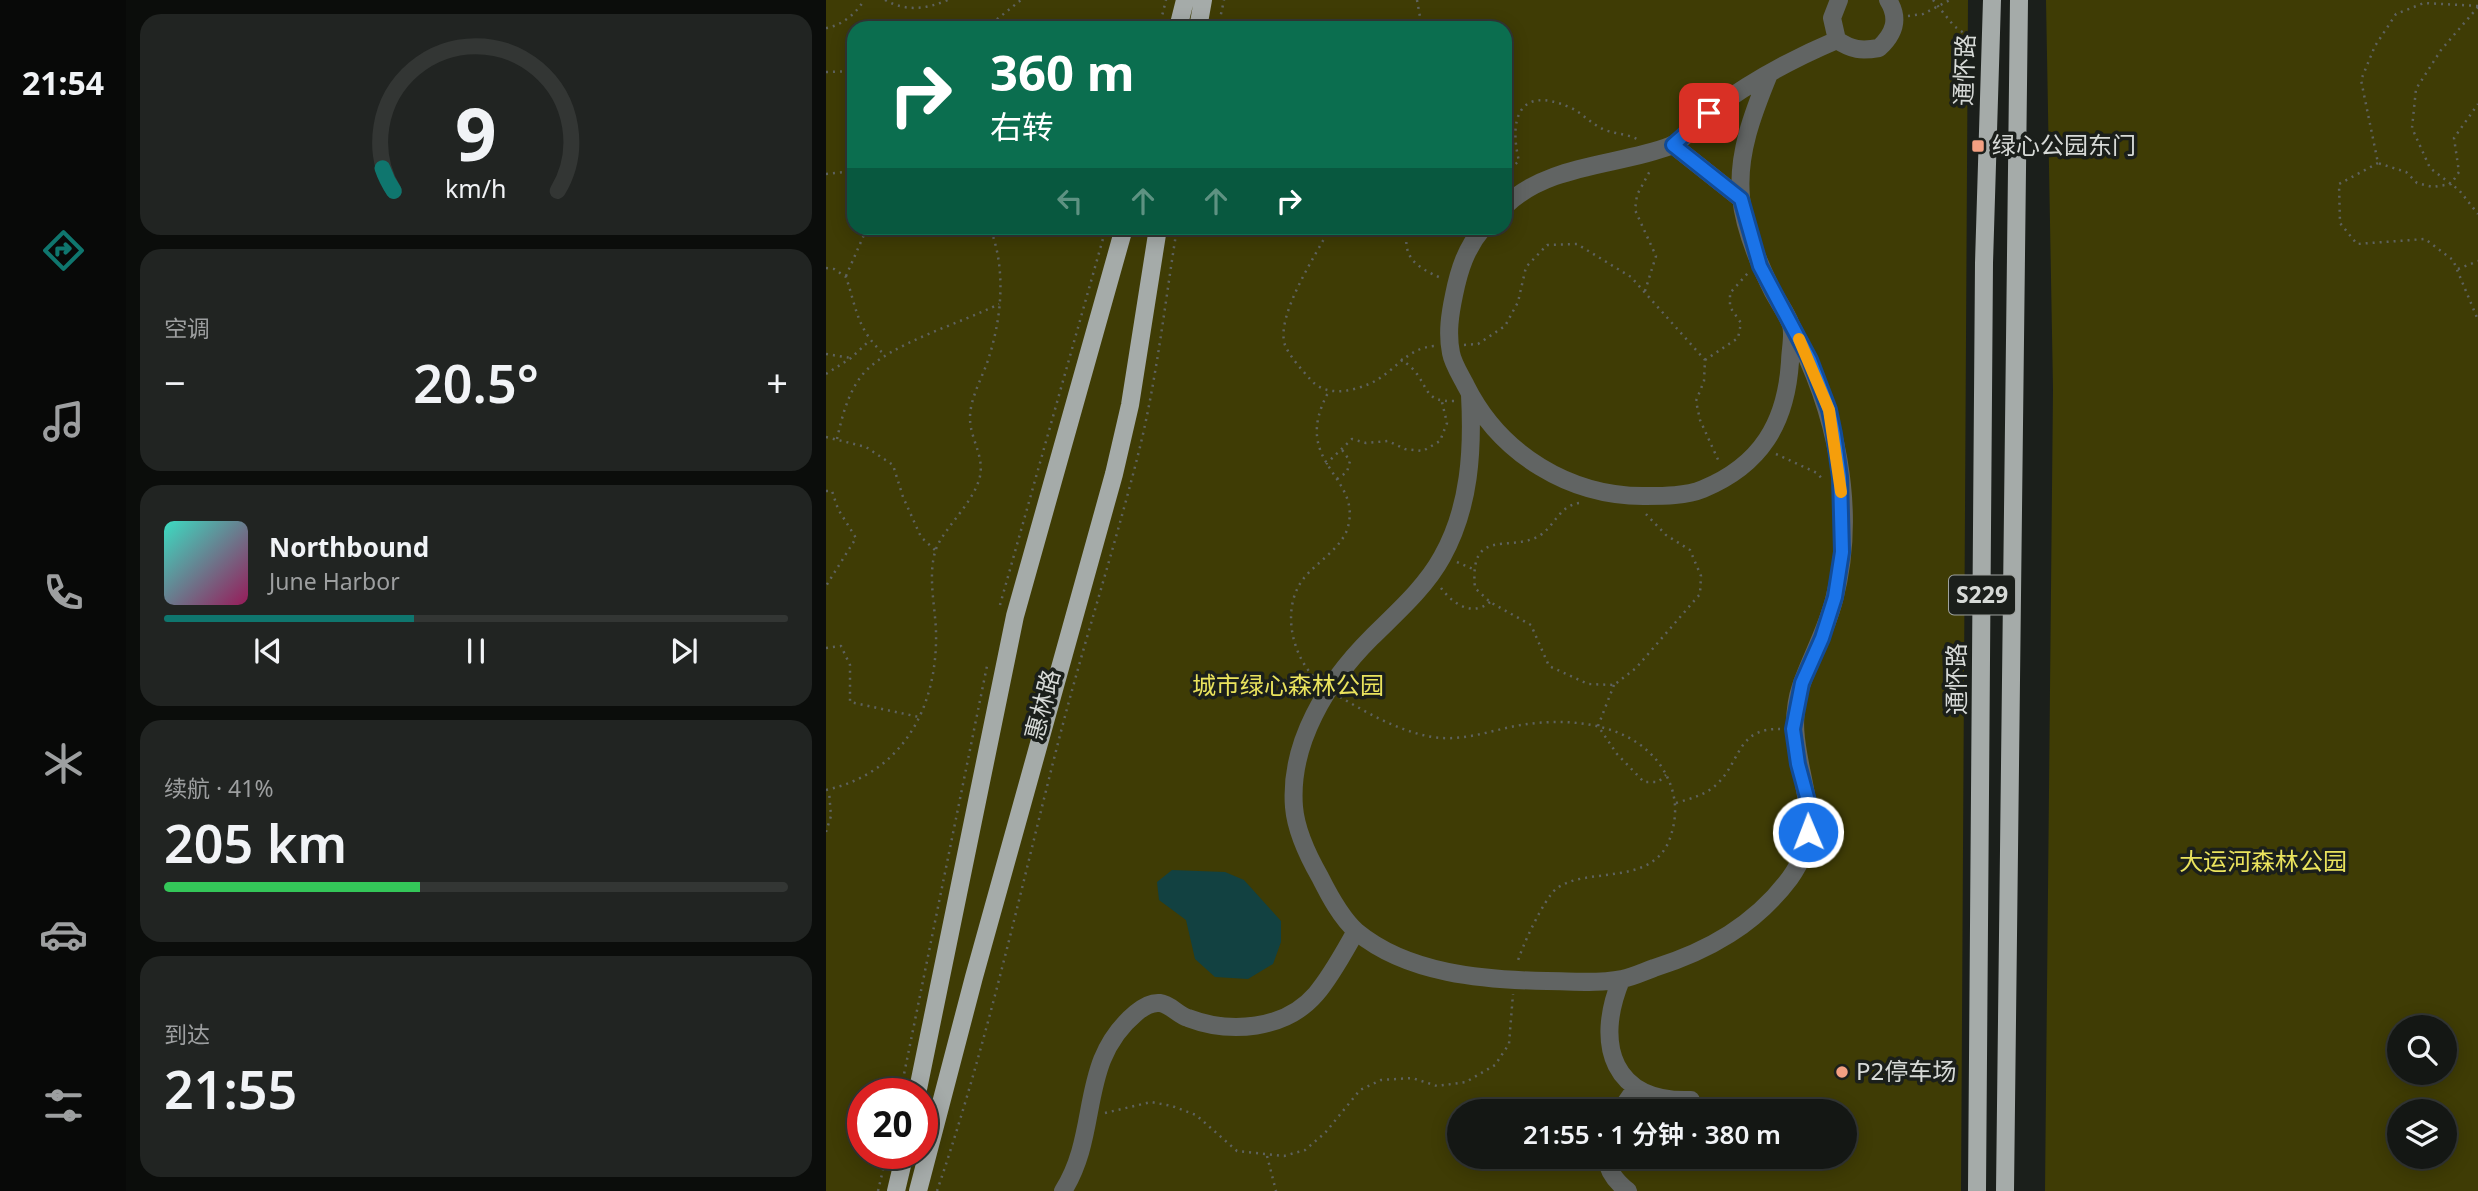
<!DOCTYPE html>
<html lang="zh">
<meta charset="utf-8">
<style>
:root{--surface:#141714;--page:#212422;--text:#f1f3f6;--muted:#9d9fa0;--line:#333634;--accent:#0f766e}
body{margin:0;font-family:"Noto Sans","Noto Sans SC",sans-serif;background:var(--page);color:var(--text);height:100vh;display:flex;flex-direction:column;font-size:26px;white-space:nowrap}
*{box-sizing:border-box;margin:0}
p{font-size:23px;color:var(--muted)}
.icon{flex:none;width:38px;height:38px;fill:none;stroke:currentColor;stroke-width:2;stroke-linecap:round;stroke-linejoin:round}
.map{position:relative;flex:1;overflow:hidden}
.details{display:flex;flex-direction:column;gap:14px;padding:14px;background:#0b0d0b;width:700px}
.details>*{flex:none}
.top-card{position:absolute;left:21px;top:21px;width:665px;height:214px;border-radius:21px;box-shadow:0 4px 18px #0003,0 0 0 2px var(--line);background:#0b6e4f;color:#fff;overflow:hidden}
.controls{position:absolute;left:1561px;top:1015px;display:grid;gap:14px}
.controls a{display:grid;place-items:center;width:70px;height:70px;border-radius:50%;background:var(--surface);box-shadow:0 4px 18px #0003,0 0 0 2px var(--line);font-size:35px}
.speed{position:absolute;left:21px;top:1078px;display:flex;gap:14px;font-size:35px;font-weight:700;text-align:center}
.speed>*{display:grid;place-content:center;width:91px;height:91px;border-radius:50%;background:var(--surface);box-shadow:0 4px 18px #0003,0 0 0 2px var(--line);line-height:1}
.speed .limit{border:10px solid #d22;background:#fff;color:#111}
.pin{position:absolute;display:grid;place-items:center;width:60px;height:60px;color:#fff;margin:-30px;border-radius:14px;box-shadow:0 4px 10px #0006}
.me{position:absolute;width:77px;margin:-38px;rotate:359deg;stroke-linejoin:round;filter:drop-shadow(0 0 5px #0008)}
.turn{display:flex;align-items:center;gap:24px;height:147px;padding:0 28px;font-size:32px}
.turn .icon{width:91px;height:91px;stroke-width:2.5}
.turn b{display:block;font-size:49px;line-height:60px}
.lanes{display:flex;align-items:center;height:66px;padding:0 28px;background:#0003;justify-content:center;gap:35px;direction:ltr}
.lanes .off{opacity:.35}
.big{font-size:52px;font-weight:600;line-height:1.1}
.details .widget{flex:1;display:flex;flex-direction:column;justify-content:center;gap:10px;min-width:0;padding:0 24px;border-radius:21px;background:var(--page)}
.details .dial{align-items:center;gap:0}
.dial svg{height:182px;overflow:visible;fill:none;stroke:var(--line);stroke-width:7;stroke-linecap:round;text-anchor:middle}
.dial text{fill:var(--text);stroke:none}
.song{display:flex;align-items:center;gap:21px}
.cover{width:84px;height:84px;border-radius:10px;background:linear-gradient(135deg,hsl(170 70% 55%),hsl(330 70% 35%))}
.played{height:7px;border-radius:4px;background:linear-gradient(90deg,var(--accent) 40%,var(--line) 40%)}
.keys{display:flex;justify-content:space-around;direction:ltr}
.heat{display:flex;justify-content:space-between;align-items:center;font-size:38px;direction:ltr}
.charge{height:10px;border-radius:5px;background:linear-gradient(90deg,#34c759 41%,var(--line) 0)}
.trip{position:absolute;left:621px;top:1099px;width:410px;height:70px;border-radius:35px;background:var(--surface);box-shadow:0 4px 18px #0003,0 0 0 2px var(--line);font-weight:600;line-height:70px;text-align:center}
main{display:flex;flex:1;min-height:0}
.menu{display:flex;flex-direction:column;width:126px;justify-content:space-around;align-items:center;background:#080908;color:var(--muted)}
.menu .icon{width:49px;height:49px}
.menu .current{color:var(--accent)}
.menu b{font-size:32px;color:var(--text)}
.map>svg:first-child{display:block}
.green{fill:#3f3c05;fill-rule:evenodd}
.water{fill:#124141}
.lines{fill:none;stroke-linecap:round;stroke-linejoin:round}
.path{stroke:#5e625e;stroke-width:2.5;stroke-dasharray:2 5;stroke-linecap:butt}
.minor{stroke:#616463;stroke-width:18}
.major{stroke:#a5aba9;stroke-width:18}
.route-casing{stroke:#114b97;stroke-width:18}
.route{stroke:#1a73e8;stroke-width:12}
.slow{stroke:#f59e0b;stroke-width:12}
.poi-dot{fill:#f3a082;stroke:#1b1f1b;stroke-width:2.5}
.labels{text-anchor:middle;stroke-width:7;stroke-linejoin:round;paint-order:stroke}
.shield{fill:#1b1f1b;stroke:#9fa29f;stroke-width:2}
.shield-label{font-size:23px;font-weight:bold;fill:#d7dad7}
.street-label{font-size:24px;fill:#d7dad7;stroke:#1b1f1b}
.poi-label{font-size:24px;fill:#d7dad7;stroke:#1b1f1b;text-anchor:start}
.park-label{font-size:24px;fill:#eae35d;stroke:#1b1f1b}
</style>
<main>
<nav class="menu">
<b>21:54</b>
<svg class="icon current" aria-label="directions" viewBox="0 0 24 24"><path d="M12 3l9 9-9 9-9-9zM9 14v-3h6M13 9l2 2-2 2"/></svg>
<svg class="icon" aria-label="music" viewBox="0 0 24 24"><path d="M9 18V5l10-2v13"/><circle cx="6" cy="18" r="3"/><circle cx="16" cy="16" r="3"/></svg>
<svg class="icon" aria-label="phone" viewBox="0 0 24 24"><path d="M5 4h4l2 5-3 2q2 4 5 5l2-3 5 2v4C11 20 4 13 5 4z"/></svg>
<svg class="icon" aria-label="climate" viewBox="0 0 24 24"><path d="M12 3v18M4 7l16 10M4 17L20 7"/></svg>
<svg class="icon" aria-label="car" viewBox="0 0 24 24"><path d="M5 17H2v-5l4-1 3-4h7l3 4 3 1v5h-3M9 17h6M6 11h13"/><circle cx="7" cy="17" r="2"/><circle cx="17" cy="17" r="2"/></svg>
<svg class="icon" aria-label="filters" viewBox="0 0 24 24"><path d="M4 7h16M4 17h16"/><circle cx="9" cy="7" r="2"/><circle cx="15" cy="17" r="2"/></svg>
</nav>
<section class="details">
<div class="widget dial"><svg viewBox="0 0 100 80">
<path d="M14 69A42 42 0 1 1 86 69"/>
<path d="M14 69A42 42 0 0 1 9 59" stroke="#0f766e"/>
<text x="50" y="56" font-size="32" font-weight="700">9</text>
<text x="50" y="72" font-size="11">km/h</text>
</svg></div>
<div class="widget"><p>空调</p>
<div class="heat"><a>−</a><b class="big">20.5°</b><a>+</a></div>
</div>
<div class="widget">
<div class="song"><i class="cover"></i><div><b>Northbound</b><p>June Harbor</p></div></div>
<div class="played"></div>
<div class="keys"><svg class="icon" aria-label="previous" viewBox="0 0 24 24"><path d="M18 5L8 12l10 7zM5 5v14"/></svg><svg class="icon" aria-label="pause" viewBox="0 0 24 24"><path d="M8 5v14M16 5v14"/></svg><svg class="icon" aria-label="next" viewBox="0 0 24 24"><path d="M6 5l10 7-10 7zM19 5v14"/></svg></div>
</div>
<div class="widget"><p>续航 · 41%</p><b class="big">205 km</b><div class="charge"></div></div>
<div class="widget"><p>到达</p><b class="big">21:55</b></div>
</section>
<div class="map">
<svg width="1652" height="1191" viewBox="0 0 1652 1191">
<rect width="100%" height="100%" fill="#1b1f1b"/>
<!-- green -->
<path class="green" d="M0 0H1142L1135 1191H0ZM28 28H679V228H28ZM37 1094H96V1153H37ZM634 1111H1018V1157H634Z
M1220 0H1652V1191H1219L1227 389ZM1573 1027H1619V1073H1573ZM1573 1111H1619V1157H1573Z"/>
<!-- water -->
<path class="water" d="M346 870 399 872 418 880 455 921V942L447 964 422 979 389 977 369 959 360 920 333 900 331 882Z"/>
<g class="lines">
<!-- path -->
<path class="path" d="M59 0C81 12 100 9 122 0
M591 0 596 28
M1107 0 1128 26 1149 41
M1652 6 1598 3 1570 14 1549 46 1535 80 1552 163 1580 172 1591 183 1607 187 1625 184 1633 172 1628 138 1652 104
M1652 7 1615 50 1590 89 1586 128 1604 168 1633 190 1652 214
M1082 16 1097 14 1124 0
M0 28C15 26 31 13 38 0
M160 28 195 0
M333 28 340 0
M392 28 398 0
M0 72 28 71
M1552 163 1513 184 1514 223 1531 244 1599 239 1627 260 1652 320
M679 173 693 161C683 120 692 85 743 107 755 112 763 122 775 128 785 134 799 133 811 139
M0 174 28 171
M504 228C491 253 449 316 459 345 464 357 476 370 484 379 499 397 524 392 543 384 569 373 580 347 610 346
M582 228C575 257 590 267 615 278
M0 268 8 269 20 277C31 310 31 330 59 355
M1632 269 1652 261
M20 276 41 228
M819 291 830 256 809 210 811 195 825 169
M638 345 652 344 679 326 692 302 700 267 721 245 751 244 805 277 879 360 878 381 870 401 874 420 894 464
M0 354 25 358
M575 359C580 363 587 368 591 374 603 391 601 402 628 401
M879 360 912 338 915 323 904 307V293L922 273
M0 374 25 358 43 341
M0 437 40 447 67 465 77 497 95 537 109 550
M11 439C16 417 22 392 37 374 62 344 136 323 173 304
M950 454 991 473 998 481
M500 464 526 439 540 443 562 441 579 449 597 451 614 441 621 423 616 402
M511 479 521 472 524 461 514 447
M0 491H6L12 509 30 538 0 586
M753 503C733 506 729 526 713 536 683 553 643 526 649 588L664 602 705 625 723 666 762 684 788 685 810 668 874 594 875 576 864 550 840 535 818 512
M631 562 647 569
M615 588C627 604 646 617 664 602
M174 605 280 228
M0 648 15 646 24 665V702L93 717
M492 681C466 658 454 608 478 578 490 563 514 549 521 530 539 475 462 465 503 391
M788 685 772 726 791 754 818 782H832L840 775
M514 697C543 714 573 731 606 737 638 742 665 730 695 725 744 717 805 723 835 766 851 791 853 814 843 841 824 887 759 866 730 889 718 899 695 948 691 964
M0 790C77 773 112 707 110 631 109 605 102 578 109 552 115 531 145 506 153 480 160 457 144 440 144 418 144 397 157 377 163 357 176 316 180 268 164 228
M850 803C866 798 881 795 893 782 915 759 912 728 954 729
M0 832 5 816 3 791
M74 1094 161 666
M279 1113 325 1102 346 1106 370 1115 411 1151 458 1156 479 1150 499 1133 534 1090 555 1080 586 1078 611 1086 640 1082 669 1065 683 1044 687 994
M441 1156 450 1191
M52 1191 61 1153
M111 1191C161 1045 193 896 231 747 256 648 288 551 313 451 331 378 339 302 351 228"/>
<!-- minor -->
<path class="minor" d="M1013 0 1006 18 1011 40C1026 50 1035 51 1053 48 1068 34 1074 19 1062 0
M847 145 915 199
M679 206C722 164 791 166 844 146 859 140 872 121 885 111 924 82 966 59 1011 40
M657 228C640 248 633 270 628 295 624 314 621 333 625 353 627 364 635 376 640 386 674 454 744 497 820 496 838 496 860 496 877 489 935 465 960 423 964 362 964 351 968 335 965 325 961 314 953 303 947 292 933 264 918 229 915 197 911 154 927 113 943 74
M644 395C647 450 644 507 616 557 599 588 570 613 545 638 501 682 463 743 468 807 470 831 482 856 494 877 503 895 515 918 531 932 582 974 658 980 721 981 745 981 773 984 796 979 807 977 817 972 828 968 882 951 929 925 964 878 1011 813 951 757 975 686 985 657 1000 631 1008 600 1032 509 1010 409 966 327
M795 980C768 1045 787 1103 865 1100
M794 1111 810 1088
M780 1157C782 1172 790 1182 802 1191
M237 1191C275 1131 251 1062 310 1013 317 1007 325 1002 334 1003 344 1004 352 1015 362 1018 404 1034 459 1030 490 994 506 975 518 952 530 931"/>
<!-- major -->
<path class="major" d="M352 28 359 0
M372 28 377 0
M91 1094 189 616 298 228
M70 1191 79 1153
M92 1191 148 977 288 474 304 405 332 228
M1151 1191 1158 263 1166 0
M1179 1191 1193 0"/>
</g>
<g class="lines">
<defs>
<path id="route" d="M883 113 847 145 915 199 934 266 984 360 1003 410 1008 434 1014 477 1016 552 1009 597 996 638 976 683 967 729 972 764 985 812 982 832"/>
</defs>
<!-- route casing -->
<use href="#route" class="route-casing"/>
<!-- route -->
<use href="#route" class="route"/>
<!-- slow -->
<path class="slow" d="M973 339 1003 410 1015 492"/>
</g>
<!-- markers -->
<g class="poi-dot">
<rect x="1145" y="139" width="14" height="14" rx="3.5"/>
<circle cx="1016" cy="1072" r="7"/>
</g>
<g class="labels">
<!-- shield labels -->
<rect class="shield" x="1123" y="575.5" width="66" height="39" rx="5"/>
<g class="shield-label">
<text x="1156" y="603">S229</text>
</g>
<!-- street labels -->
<g class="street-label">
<text transform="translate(1139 70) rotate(-88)" y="8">通怀路</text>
<text transform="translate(1131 679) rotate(-90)" y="8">通怀路</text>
<text transform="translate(217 705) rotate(-75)" y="8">惠林路</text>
</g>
<!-- poi labels -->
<g class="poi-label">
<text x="1166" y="154">绿心公园东门</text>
<text x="1030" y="1080">P2停车场</text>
</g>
<!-- park labels -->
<g class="park-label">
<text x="462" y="694">城市绿心森林公园</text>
<text x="1437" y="870">大运河森林公园</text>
</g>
</g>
</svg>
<div class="controls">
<a><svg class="icon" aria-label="search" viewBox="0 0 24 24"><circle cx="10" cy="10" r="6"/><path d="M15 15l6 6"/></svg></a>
<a><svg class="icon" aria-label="layers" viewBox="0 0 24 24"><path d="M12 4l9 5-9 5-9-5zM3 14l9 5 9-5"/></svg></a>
</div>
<div class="speed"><div class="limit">20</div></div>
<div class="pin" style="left:883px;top:113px;background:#d93025"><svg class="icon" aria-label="arrive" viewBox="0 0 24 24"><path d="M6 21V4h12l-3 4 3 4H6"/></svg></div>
<svg class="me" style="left:982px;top:832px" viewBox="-20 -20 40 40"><circle r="17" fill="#1a73e8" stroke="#fff" stroke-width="3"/><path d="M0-11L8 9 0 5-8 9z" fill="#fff"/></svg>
<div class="trip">21:55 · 1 分钟 · 380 m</div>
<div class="top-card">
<div class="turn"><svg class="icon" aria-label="right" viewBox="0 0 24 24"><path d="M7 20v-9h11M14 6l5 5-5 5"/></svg><div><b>360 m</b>右转</div></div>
<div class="lanes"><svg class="icon off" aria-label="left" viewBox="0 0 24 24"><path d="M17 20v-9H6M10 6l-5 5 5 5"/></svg><svg class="icon off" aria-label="ahead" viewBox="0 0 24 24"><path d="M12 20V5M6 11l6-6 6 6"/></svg><svg class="icon off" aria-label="ahead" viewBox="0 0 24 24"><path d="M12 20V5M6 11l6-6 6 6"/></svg><svg class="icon" aria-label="right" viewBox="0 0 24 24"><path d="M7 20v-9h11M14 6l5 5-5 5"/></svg></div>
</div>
</div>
</main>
